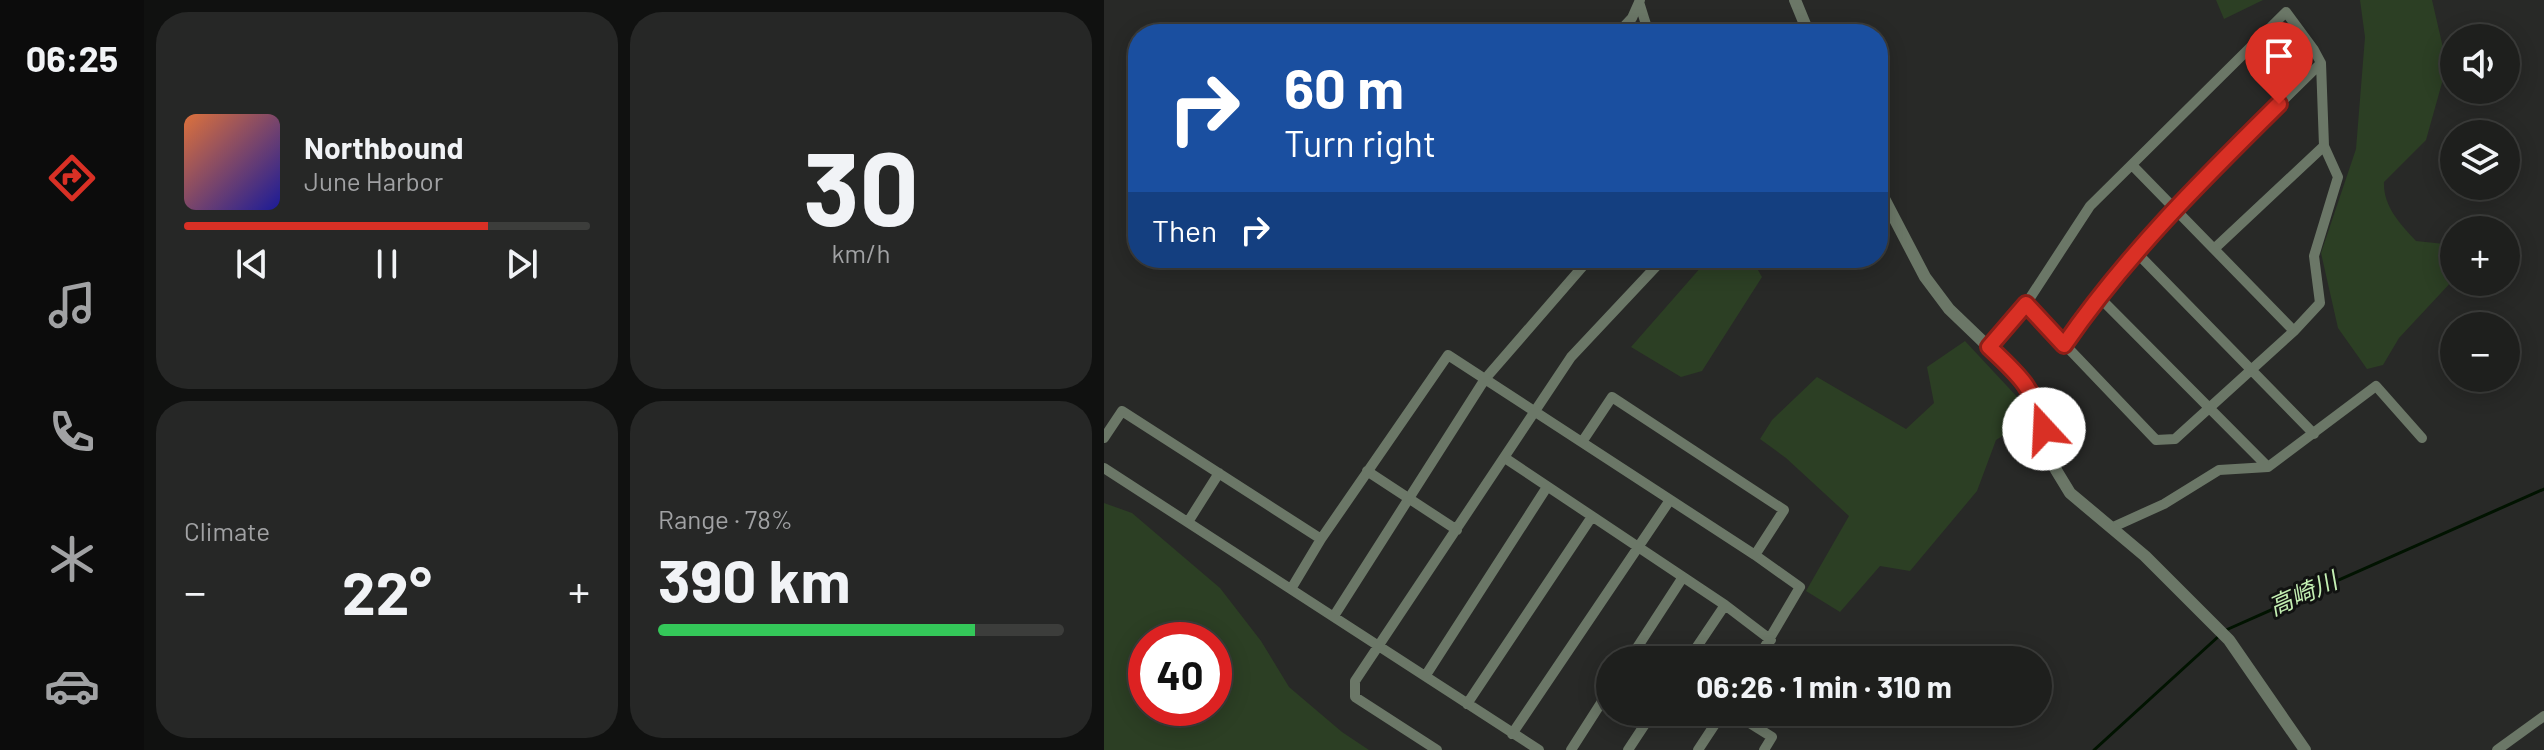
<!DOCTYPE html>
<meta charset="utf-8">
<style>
:root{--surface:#1e1f1d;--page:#262726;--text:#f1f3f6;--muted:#a1a2a4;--line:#3c3d3b;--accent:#d93025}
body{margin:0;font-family:Barlow,"Noto Sans JP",sans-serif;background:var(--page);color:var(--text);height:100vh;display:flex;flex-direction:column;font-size:30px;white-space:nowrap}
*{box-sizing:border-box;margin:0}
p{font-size:26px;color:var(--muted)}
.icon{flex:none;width:44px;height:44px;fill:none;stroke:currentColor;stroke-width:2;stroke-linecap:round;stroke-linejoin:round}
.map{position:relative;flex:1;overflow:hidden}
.details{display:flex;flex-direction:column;gap:12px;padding:12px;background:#101110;width:960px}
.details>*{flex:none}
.top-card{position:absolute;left:24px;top:24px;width:760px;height:244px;border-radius:32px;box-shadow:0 4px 20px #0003,0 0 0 2px var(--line);background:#1a4fa0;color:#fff;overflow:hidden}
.buttons{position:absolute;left:1336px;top:24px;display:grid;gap:16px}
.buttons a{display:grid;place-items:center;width:80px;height:80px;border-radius:50%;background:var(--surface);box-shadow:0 4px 20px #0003,0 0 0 2px var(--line);font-size:40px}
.speed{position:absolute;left:24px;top:622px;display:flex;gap:16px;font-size:40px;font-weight:700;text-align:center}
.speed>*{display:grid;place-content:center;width:104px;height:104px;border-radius:50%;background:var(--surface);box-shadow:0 4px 20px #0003,0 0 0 2px var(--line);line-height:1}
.speed .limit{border:12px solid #d22;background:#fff;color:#111}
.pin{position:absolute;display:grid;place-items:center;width:68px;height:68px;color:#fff;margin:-82px -34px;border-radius:50% 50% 50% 0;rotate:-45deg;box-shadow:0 0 8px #0007}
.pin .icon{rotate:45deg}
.me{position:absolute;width:88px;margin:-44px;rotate:340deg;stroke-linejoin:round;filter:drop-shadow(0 0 6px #0008)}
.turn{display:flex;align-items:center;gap:28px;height:168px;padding:0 24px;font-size:36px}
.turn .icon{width:104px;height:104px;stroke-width:2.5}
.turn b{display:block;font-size:56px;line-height:68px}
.then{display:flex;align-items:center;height:76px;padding:0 24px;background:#0003;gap:16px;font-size:30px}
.big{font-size:60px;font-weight:700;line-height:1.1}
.details .tile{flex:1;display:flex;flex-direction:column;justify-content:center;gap:12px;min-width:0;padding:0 28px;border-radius:32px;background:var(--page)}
.details .dial{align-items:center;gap:0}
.dial b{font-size:104px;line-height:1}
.song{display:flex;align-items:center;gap:24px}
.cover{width:96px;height:96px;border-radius:12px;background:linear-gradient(135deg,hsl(20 70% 55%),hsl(240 70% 35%))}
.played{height:8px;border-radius:4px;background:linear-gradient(90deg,var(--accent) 75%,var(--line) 75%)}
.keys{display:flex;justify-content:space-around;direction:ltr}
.heat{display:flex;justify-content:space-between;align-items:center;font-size:44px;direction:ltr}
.charge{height:12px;border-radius:6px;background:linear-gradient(90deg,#34c759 78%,var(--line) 0)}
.details .tiles{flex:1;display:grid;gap:12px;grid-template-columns:repeat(2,1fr)}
.trip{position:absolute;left:492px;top:646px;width:456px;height:80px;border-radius:40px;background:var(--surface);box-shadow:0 4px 20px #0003,0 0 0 2px var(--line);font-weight:700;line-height:80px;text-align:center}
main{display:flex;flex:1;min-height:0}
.tabs{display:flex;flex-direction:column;width:144px;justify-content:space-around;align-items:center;background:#0c0c0c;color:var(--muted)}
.tabs .icon{width:56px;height:56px}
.tabs .current{color:var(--accent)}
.tabs b{font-size:36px;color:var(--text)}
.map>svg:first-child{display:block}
.green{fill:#2c3f24;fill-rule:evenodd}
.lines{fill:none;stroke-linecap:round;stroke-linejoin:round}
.stream{stroke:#011300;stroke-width:3}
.minor{stroke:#6b7767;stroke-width:10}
.tertiary{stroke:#6b7767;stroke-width:12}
.route-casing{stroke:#8d1f18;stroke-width:20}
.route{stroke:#d93025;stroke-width:14}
.labels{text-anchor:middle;stroke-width:6;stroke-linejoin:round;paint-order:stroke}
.water-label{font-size:24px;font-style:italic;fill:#c4f0b3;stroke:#111211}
</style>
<main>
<nav class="tabs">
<b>06:25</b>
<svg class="icon current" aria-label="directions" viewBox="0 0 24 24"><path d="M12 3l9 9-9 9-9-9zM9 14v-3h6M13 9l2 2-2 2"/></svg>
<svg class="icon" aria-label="music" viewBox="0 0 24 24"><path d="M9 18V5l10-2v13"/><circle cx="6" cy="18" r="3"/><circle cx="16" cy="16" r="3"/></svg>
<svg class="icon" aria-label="phone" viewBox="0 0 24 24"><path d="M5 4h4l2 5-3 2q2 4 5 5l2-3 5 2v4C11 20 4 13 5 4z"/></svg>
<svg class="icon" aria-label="climate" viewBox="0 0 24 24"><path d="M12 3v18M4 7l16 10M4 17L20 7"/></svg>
<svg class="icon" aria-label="car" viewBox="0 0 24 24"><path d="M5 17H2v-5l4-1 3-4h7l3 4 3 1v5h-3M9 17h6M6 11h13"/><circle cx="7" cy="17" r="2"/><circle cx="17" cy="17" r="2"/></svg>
</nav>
<section class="details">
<div class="tiles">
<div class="tile">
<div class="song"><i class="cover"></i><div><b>Northbound</b><p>June Harbor</p></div></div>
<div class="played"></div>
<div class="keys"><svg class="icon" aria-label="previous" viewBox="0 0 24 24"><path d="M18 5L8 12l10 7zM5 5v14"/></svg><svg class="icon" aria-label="pause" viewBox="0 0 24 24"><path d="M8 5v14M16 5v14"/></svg><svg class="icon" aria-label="next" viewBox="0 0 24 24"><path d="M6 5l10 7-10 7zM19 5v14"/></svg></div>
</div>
<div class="tile dial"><b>30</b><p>km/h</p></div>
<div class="tile"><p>Climate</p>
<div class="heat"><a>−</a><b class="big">22°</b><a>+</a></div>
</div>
<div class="tile"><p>Range · 78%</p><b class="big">390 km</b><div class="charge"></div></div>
</div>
</section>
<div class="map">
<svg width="1440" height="750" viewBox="0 0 1440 750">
<rect width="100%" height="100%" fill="#282927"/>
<!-- green -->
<path class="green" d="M1112 0H1159L1120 19Z
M1256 0H1328L1343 65 1322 140 1280 182C1279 206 1296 224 1312 241L1350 245V279L1295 338 1279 365 1263 369 1234 328 1217 253 1252 149 1261 37Z
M605 258H647L658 277 598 371 577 377 527 347Z
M861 341 931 416 892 440 873 491 806 571 776 566 736 612 702 591 745 516 682 458 656 439 668 420 713 377 802 429 830 403 823 367Z
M0 503 28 513 116 588 157 641 185 687 238 732 265 750H0ZM42 640H110V708H42Z"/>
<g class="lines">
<!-- stream -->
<path class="stream" d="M1122 630 1440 489
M990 750 1116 635"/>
<!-- minor -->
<path class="minor" d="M535 2 545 34
M513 34 528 18 536 0
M1028 165 1190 331
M1110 249 1220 146
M1032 252 1210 434
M994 296 1164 467
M960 345C1033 239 1126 153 1217 63
M885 347 922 304 986 206 1182 12 1210 50 1217 63 1220 146 1234 177 1210 256 1216 303 1190 331 1071 439 1052 440 922 304
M0 438 18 411 217 539
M478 442 508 397 680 510 651 555
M401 458 621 605 667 640
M0 468 435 750
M263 471 353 530
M84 522 115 473
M1007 528 1060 504 1115 470 1164 467 1272 386 1318 438
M187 589 217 539 344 355 651 555 696 587 653 660
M230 616 381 379 486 258
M525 660 579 577
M584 660 621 605
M322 675 443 487
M363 704 487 518
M628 712 668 737 660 750
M408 734 566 500
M333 750 251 697V681L467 357 560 258
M467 750 506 689
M524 750 549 712
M594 750 619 712
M1393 750 1440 716"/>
<!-- tertiary -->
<path class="tertiary" d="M691 0 705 34
M774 187 821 277 845 309 920 381 935 408 952 470 966 493 1041 556 1125 640 1201 750"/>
</g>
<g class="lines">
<defs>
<path id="route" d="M940 429C930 388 915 375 885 347L922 304 960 345C1022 255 1098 180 1175 104"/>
</defs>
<!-- route casing -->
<use href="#route" class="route-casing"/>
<!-- route -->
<use href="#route" class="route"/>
</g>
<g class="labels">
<!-- water labels -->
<g class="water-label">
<text transform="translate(1199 594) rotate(-24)" y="8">高崎川</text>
</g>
</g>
</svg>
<div class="buttons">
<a><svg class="icon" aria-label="sound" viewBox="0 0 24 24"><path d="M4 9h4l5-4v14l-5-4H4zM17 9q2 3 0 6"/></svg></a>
<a><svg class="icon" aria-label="layers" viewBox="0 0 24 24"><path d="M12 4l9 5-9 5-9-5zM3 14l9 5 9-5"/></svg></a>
<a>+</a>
<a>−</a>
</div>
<div class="speed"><div class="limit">40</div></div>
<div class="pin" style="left:1175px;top:104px;background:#d93025"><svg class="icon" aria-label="arrive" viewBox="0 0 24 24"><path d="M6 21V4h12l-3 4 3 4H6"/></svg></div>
<svg class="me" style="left:940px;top:429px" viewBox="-20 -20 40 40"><circle r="19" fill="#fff"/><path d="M0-13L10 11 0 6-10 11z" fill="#d93025"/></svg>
<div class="trip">06:26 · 1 min · 310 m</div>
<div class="top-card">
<div class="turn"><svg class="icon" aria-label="right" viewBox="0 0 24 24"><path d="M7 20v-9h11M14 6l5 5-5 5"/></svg><div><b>60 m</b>Turn right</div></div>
<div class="then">Then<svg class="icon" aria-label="right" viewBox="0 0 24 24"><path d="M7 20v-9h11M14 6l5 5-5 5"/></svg></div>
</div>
</div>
</main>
